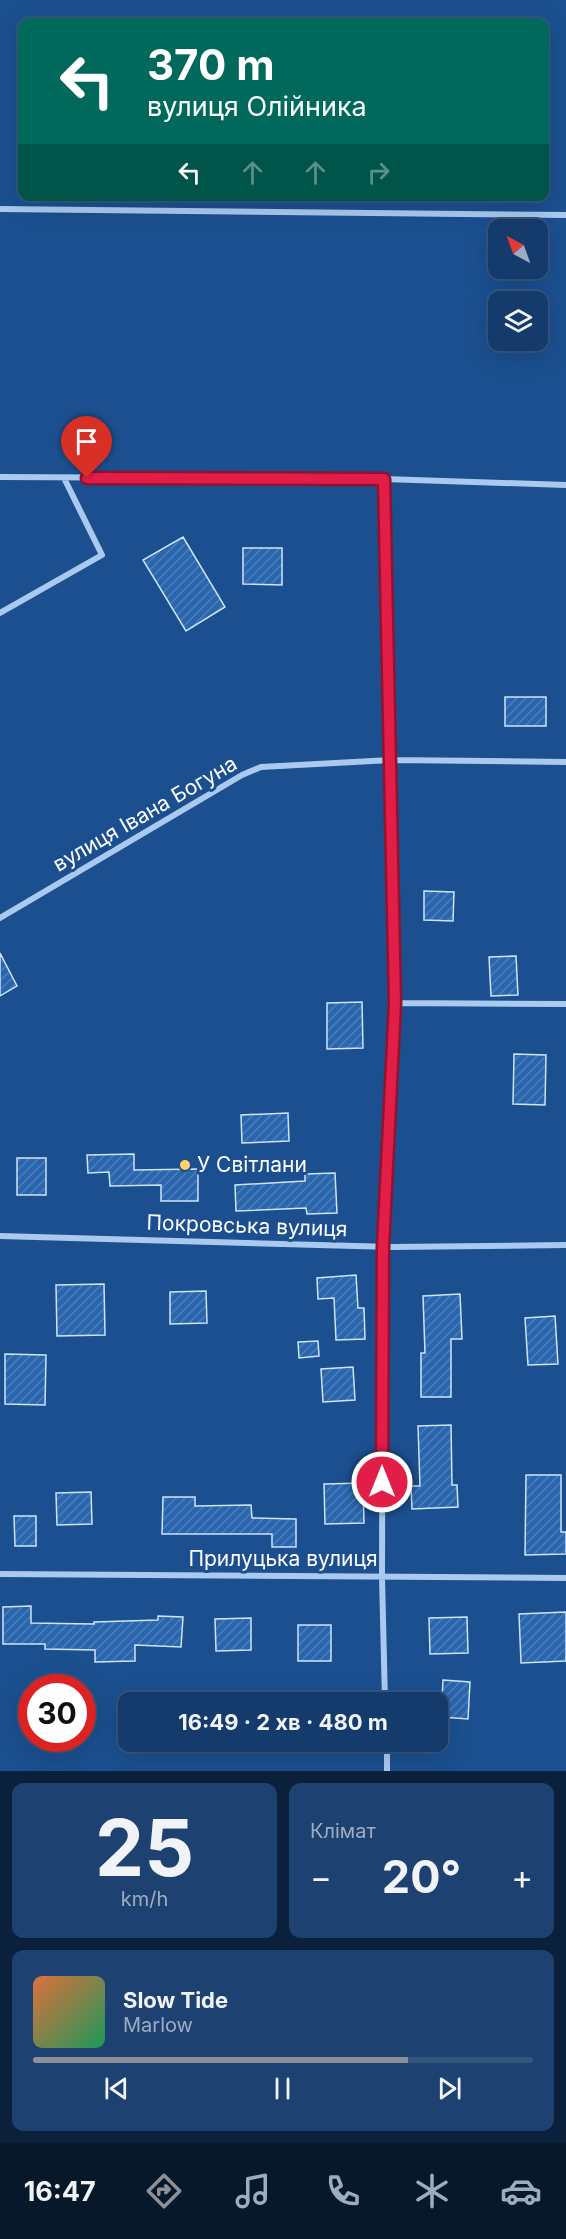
<!DOCTYPE html>
<html lang="uk">
<meta charset="utf-8">
<style>
:root{--surface:#143b6b;--page:#1d4271;--text:#f1f3f6;--muted:#9dadc1;--line:#33557e;--accent:#8c9099}
body{margin:0;font-family:Inter,sans-serif;background:var(--page);color:var(--text);height:100vh;display:flex;flex-direction:column;font-size:22px;white-space:nowrap}
*{box-sizing:border-box;margin:0}
p{font-size:20px;color:var(--muted)}
.icon{flex:none;width:33px;height:33px;fill:none;stroke:currentColor;stroke-width:2;stroke-linecap:round;stroke-linejoin:round}
.map{position:relative;height:1771px;overflow:hidden}
.details{display:flex;flex-direction:column;gap:12px;padding:12px;background:#0b203b;flex:1}
.details>*{flex:none}
.hud{position:absolute;left:18px;top:18px;width:531px;height:183px;border-radius:12px;box-shadow:0 6px 24px #0002,0 0 0 2px var(--line);background:#00695c;color:#fff;overflow:hidden}
.needle{width:39px;rotate:319deg}
.controls{position:absolute;left:488px;top:219px;display:grid;gap:12px}
.controls a{display:grid;place-items:center;width:60px;height:60px;border-radius:12px;background:var(--surface);box-shadow:0 6px 24px #0002,0 0 0 2px var(--line);font-size:30px}
.speed{position:absolute;left:18px;top:1674px;display:flex;gap:12px;font-size:30px;font-weight:700;text-align:center}
.speed>*{display:grid;place-content:center;width:78px;height:78px;border-radius:50%;background:var(--surface);box-shadow:0 6px 24px #0002,0 0 0 2px var(--line);line-height:1}
.speed .limit{border:9px solid #d22;background:#fff;color:#111}
.pin{position:absolute;display:grid;place-items:center;width:51px;height:51px;color:#fff;margin:-62px -26px;border-radius:50% 50% 50% 0;rotate:-45deg;box-shadow:0 0 6px #0007}
.pin .icon{rotate:45deg}
.me{position:absolute;width:66px;margin:-33px;rotate:0deg;stroke-linejoin:round;filter:drop-shadow(0 0 4px #0008)}
.turn{display:flex;align-items:center;gap:21px;height:126px;padding:0 30px;font-size:27px}
.turn .icon{width:78px;height:78px;stroke-width:2.5}
.turn b{display:block;font-size:42px;line-height:51px}
.lanes{display:flex;align-items:center;height:57px;padding:0 30px;background:#0003;justify-content:center;gap:30px;direction:ltr}
.lanes .off{opacity:.35}
.big{font-size:45px;font-weight:700;line-height:1.1}
.details .card{flex:1;display:flex;flex-direction:column;justify-content:center;gap:9px;min-width:0;padding:0 21px;border-radius:12px;background:var(--page)}
.details .dial{align-items:center;gap:0}
.dial b{font-size:78px;line-height:1}
.song{display:flex;align-items:center;gap:18px}
.cover{width:72px;height:72px;border-radius:9px;background:linear-gradient(135deg,hsl(20 70% 55%),hsl(150 70% 35%))}
.played{height:6px;border-radius:3px;background:linear-gradient(90deg,var(--accent) 75%,var(--line) 75%)}
.keys{display:flex;justify-content:space-around;direction:ltr}
.heat{display:flex;justify-content:space-between;align-items:center;font-size:33px;direction:ltr}
.details .tiles{flex:1;display:grid;gap:12px;grid-template-columns:1fr 1fr}
.card:last-child{grid-column:span 2}
.trip{position:absolute;left:118px;top:1692px;width:330px;height:60px;border-radius:12px;background:var(--surface);box-shadow:0 6px 24px #0002,0 0 0 2px var(--line);font-weight:700;line-height:60px;text-align:center}
.tabs{display:flex;height:96px;justify-content:space-around;align-items:center;background:#08182b;color:var(--muted)}
.tabs .icon{width:42px;height:42px}
.tabs .current{color:var(--accent)}
.tabs b{font-size:27px;color:var(--text)}
.map>svg:first-child{display:block}
.building{fill:url(#building-hatch);stroke:#cfe3fa;stroke-width:1.5}
.lines{fill:none;stroke-linecap:round;stroke-linejoin:round}
.minor{stroke:#a9c9ee;stroke-width:6}
.route-casing{stroke:#92132f;stroke-width:15}
.route{stroke:#e11d48;stroke-width:10}
.poi-dot{fill:#ffd166;stroke:#1b4f8f;stroke-width:2}
.labels{text-anchor:middle;stroke-width:6;stroke-linejoin:round;paint-order:stroke}
.street-label{font-size:21px;fill:#fff;stroke:#1b4f8f}
.poi-label{font-size:21px;fill:#fff;stroke:#1b4f8f;text-anchor:start}
</style>
<div class="map">
<svg width="566" height="1771" viewBox="0 0 566 1771">
<defs>
<pattern id="building-hatch" width="6" height="6" patternUnits="userSpaceOnUse" patternTransform="scale(1.5)"><rect width="6" height="6" fill="#2a66ad"/><path d="M-1 1l2-2M0 6l6-6M5 7l2-2" fill="none" stroke="#4a7db9"/></pattern>
</defs>
<rect width="100%" height="100%" fill="#1b4f8f"/>
<!-- building -->
<path class="building" d="M183 537 225 607 186 631 143 560Z
M243 548H282V585L243 584Z
M505 697H546V726H505Z
M424 891 454 892 453 921 424 920Z
M0 953 17 986 0 996Z
M516 956 518 995 491 996 489 957Z
M362 1002 363 1048 327 1049V1003Z
M514 1054 546 1055 545 1105 513 1104Z
M288 1113 289 1141 242 1143 241 1115Z
M134 1154V1170L198 1169V1201H161V1185L110 1186 109 1172 88 1173 87 1155Z
M17 1158H46V1195H17Z
M335 1173 337 1213 307 1214 306 1208 236 1211 235 1185 305 1181V1174Z
M356 1275 358 1308H364L365 1339 336 1340 334 1298 318 1299 317 1278Z
M104 1284 105 1335 57 1336 56 1285Z
M206 1291 207 1323 170 1324V1292Z
M460 1294 462 1339H451V1397H421V1353H425L423 1296Z
M555 1316 558 1364 528 1365 525 1318Z
M318 1341 319 1356 299 1358 298 1342Z
M5 1354 46 1355 45 1405 5 1404Z
M353 1367 355 1400 323 1402 321 1369Z
M451 1425 452 1485H457L458 1507 412 1509 411 1486H420L418 1426Z
M526 1475H561V1532H566V1554L525 1555Z
M363 1483 364 1523 325 1524 324 1484Z
M91 1492 92 1524 57 1525 56 1493Z
M163 1497H195V1506L251 1505 252 1518 296 1519V1547H272V1534H162Z
M14 1516H36V1546H15Z
M31 1606V1623L94 1624V1622L158 1620V1616L183 1617 181 1647 135 1645V1661L95 1662V1650L45 1649V1644H3V1607Z
M566 1612V1661L521 1663 519 1614Z
M467 1617 468 1653 430 1654 429 1618Z
M251 1618V1650L216 1651 215 1619Z
M298 1625H331V1661H298Z
M443 1680 470 1682 468 1719 441 1717Z"/>
<g class="lines">
<!-- minor -->
<path class="minor" d="M0 209 566 215
M0 477 384 479 566 485
M384 479 395 1003 383 1247 382 1577 385 1702
M0 613 102 555 64 478
M0 918 242 775 261 767 391 760 566 762
M395 1003 566 1004
M0 1236 392 1247 566 1245
M0 1574 566 1578
M387 1742V1771"/>
</g>
<g class="lines">
<defs>
<path id="route" d="M87 478 384 479 395 1003 383 1247 382 1482"/>
</defs>
<!-- route casing -->
<use href="#route" class="route-casing"/>
<!-- route -->
<use href="#route" class="route"/>
</g>
<!-- markers -->
<circle class="poi-dot" cx="185" cy="1165" r="6"/>
<g class="labels">
<!-- street labels -->
<g class="street-label">
<text transform="translate(145 814) rotate(-30)" y="7">вулиця Івана Богуна</text>
<text transform="translate(247 1226) rotate(2)" y="7">Покровська вулиця</text>
<text x="283" y="1566">Прилуцька вулиця</text>
</g>
<!-- poi labels -->
<g class="poi-label">
<text x="197" y="1172">У Світлани</text>
</g>
</g>
</svg>
<div class="controls">
<a><svg class="needle" viewBox="-14 -14 28 28"><path d="M0-13l5 13h-10z" fill="#e53935"/><path d="M0 13l5-13h-10z" fill="#9dadc1"/></svg></a>
<a><svg class="icon" aria-label="layers" viewBox="0 0 24 24"><path d="M12 4l9 5-9 5-9-5zM3 14l9 5 9-5"/></svg></a>
</div>
<div class="speed"><div class="limit">30</div></div>
<div class="pin" style="left:87px;top:478px;background:#d93025"><svg class="icon" aria-label="arrive" viewBox="0 0 24 24"><path d="M6 21V4h12l-3 4 3 4H6"/></svg></div>
<svg class="me" style="left:382px;top:1482px" viewBox="-20 -20 40 40"><circle r="17" fill="#e11d48" stroke="#fff" stroke-width="3"/><path d="M0-11L8 9 0 5-8 9z" fill="#fff"/></svg>
<div class="trip">16:49 · 2 хв · 480 m</div>
<div class="hud">
<div class="turn"><svg class="icon" aria-label="left" viewBox="0 0 24 24"><path d="M17 20v-9H6M10 6l-5 5 5 5"/></svg><div><b>370 m</b>вулиця Олійника</div></div>
<div class="lanes"><svg class="icon" aria-label="left" viewBox="0 0 24 24"><path d="M17 20v-9H6M10 6l-5 5 5 5"/></svg><svg class="icon off" aria-label="ahead" viewBox="0 0 24 24"><path d="M12 20V5M6 11l6-6 6 6"/></svg><svg class="icon off" aria-label="ahead" viewBox="0 0 24 24"><path d="M12 20V5M6 11l6-6 6 6"/></svg><svg class="icon off" aria-label="right" viewBox="0 0 24 24"><path d="M7 20v-9h11M14 6l5 5-5 5"/></svg></div>
</div>
</div>
<section class="details">
<div class="tiles">
<div class="card dial"><b>25</b><p>km/h</p></div>
<div class="card"><p>Клімат</p>
<div class="heat"><a>−</a><b class="big">20°</b><a>+</a></div>
</div>
<div class="card">
<div class="song"><i class="cover"></i><div><b>Slow Tide</b><p>Marlow</p></div></div>
<div class="played"></div>
<div class="keys"><svg class="icon" aria-label="previous" viewBox="0 0 24 24"><path d="M18 5L8 12l10 7zM5 5v14"/></svg><svg class="icon" aria-label="pause" viewBox="0 0 24 24"><path d="M8 5v14M16 5v14"/></svg><svg class="icon" aria-label="next" viewBox="0 0 24 24"><path d="M6 5l10 7-10 7zM19 5v14"/></svg></div>
</div>
</div>
</section>
<nav class="tabs">
<b>16:47</b>
<svg class="icon current" aria-label="directions" viewBox="0 0 24 24"><path d="M12 3l9 9-9 9-9-9zM9 14v-3h6M13 9l2 2-2 2"/></svg>
<svg class="icon" aria-label="music" viewBox="0 0 24 24"><path d="M9 18V5l10-2v13"/><circle cx="6" cy="18" r="3"/><circle cx="16" cy="16" r="3"/></svg>
<svg class="icon" aria-label="phone" viewBox="0 0 24 24"><path d="M5 4h4l2 5-3 2q2 4 5 5l2-3 5 2v4C11 20 4 13 5 4z"/></svg>
<svg class="icon" aria-label="climate" viewBox="0 0 24 24"><path d="M12 3v18M4 7l16 10M4 17L20 7"/></svg>
<svg class="icon" aria-label="car" viewBox="0 0 24 24"><path d="M5 17H2v-5l4-1 3-4h7l3 4 3 1v5h-3M9 17h6M6 11h13"/><circle cx="7" cy="17" r="2"/><circle cx="17" cy="17" r="2"/></svg>
</nav>
